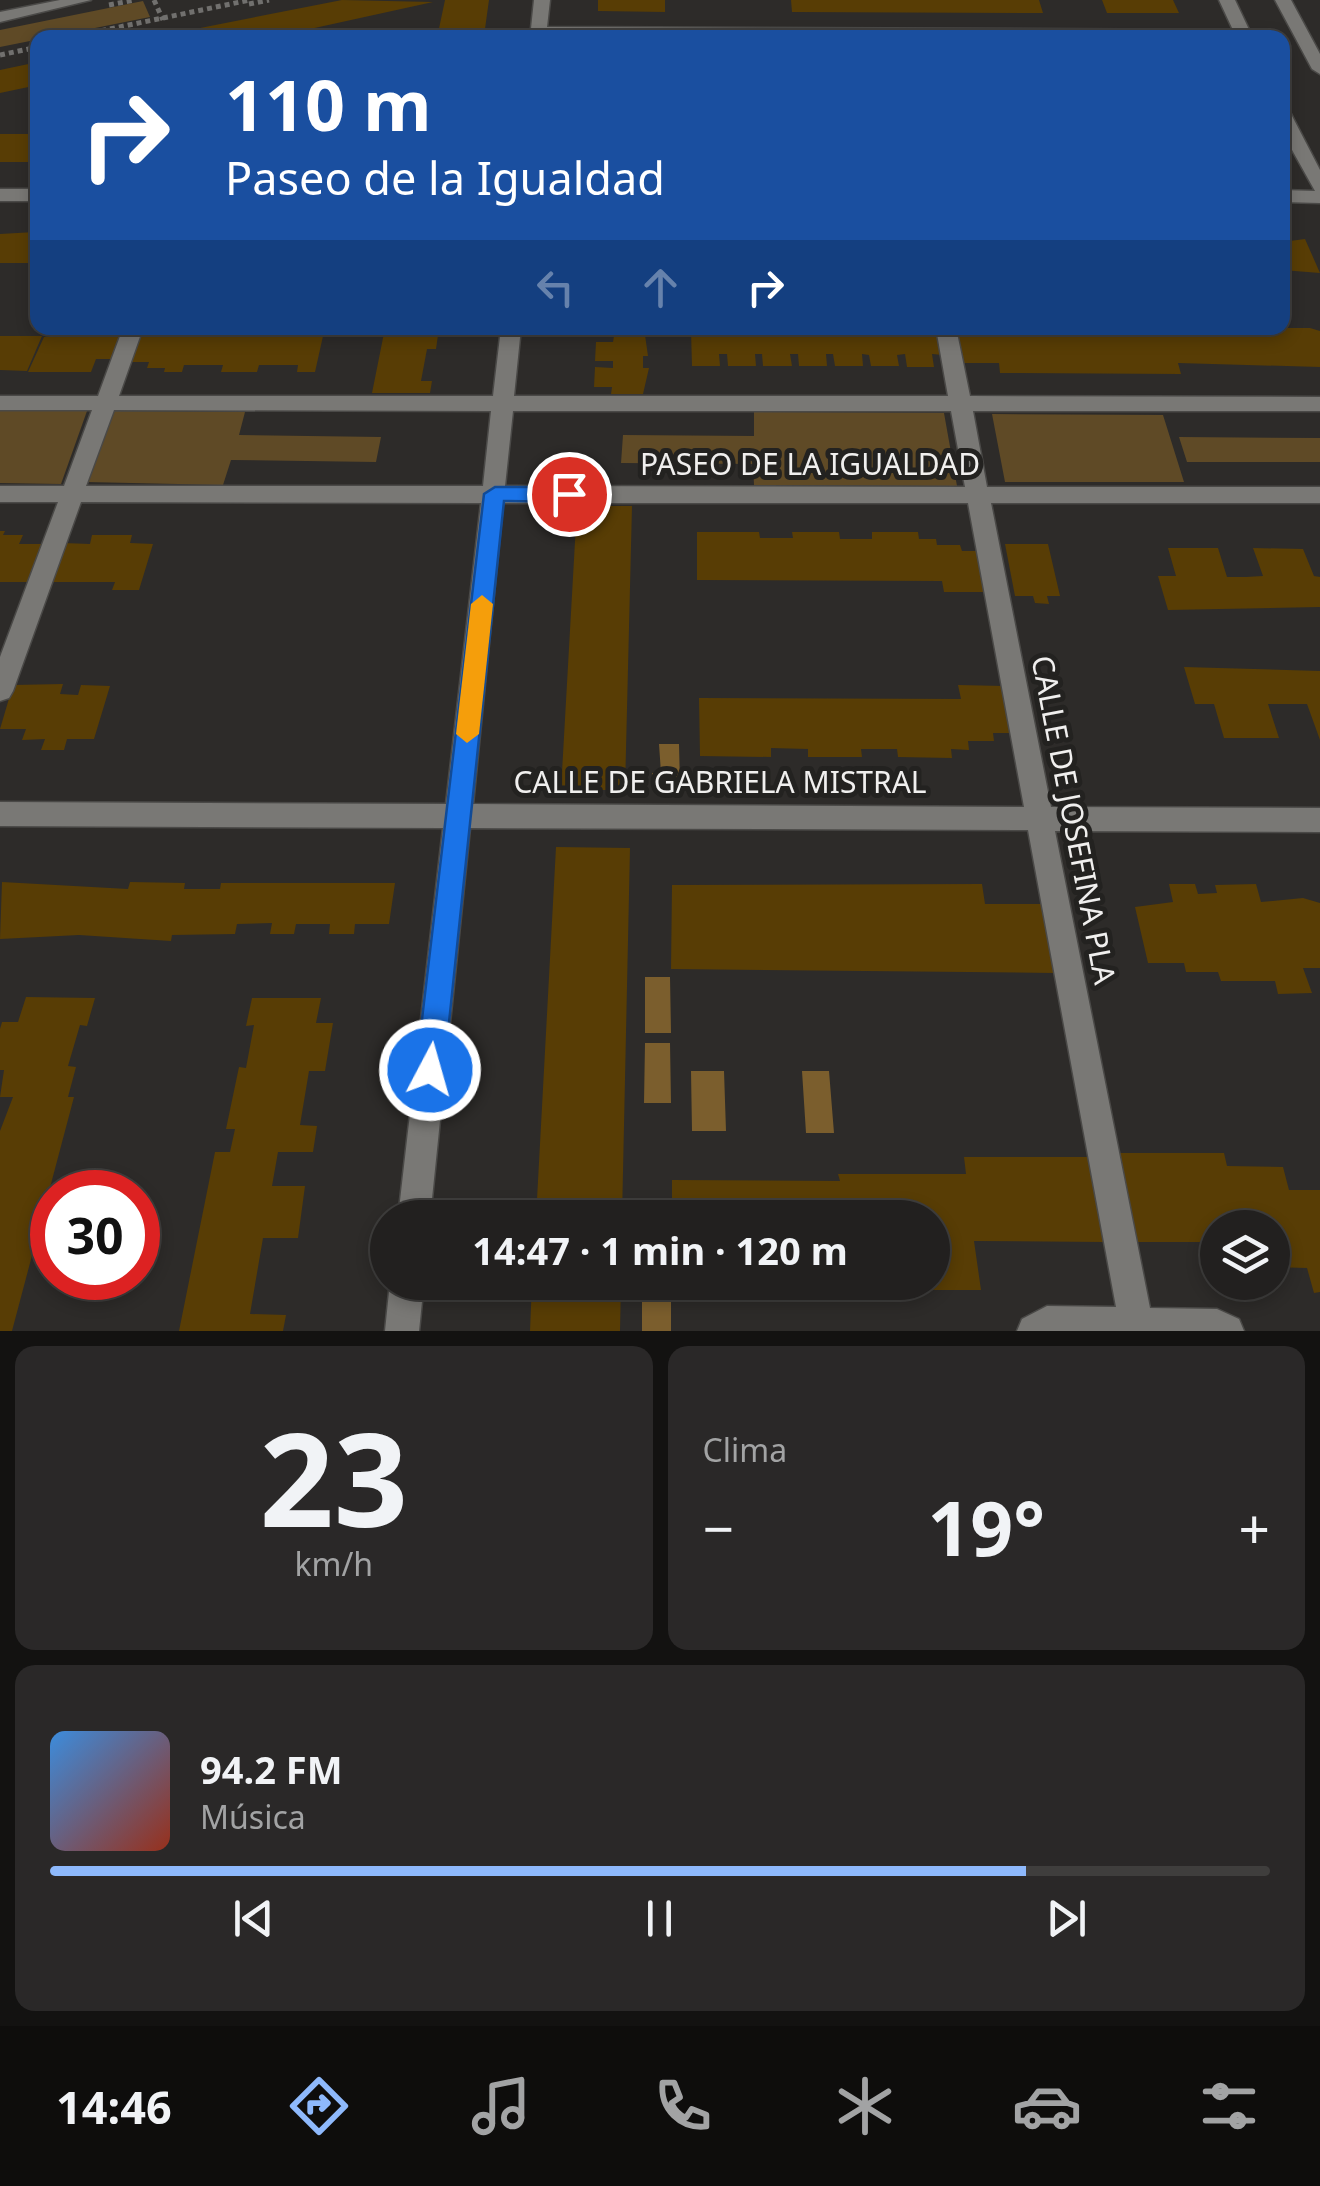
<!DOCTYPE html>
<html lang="es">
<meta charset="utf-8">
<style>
:root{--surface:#22201f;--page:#2a2828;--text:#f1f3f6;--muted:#a2a3a4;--line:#3f3e3d;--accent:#8eb9fc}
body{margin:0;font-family:"Noto Sans",sans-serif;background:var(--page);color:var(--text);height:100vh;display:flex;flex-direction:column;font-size:38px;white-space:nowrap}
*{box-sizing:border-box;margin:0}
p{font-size:32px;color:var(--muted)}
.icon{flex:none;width:55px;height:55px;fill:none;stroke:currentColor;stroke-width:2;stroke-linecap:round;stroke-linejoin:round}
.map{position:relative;height:1331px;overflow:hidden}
.panel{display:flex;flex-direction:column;gap:15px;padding:15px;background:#131211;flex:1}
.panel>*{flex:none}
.hud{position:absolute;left:30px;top:30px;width:1260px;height:305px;border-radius:20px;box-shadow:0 5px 15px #0003,0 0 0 2px var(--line);background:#1a4fa0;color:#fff;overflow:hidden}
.controls{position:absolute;left:1200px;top:1210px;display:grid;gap:20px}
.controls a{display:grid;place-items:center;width:90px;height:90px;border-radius:50%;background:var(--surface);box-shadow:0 5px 15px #0003,0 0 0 2px var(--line);font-size:50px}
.speed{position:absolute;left:30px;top:1170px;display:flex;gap:20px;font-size:50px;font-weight:700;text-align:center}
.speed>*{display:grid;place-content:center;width:130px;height:130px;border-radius:50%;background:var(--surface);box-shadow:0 5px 15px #0003,0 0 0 2px var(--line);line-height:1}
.speed .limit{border:15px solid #d22;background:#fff;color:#111}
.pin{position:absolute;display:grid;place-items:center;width:85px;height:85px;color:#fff;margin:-42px;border:5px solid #fff;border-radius:50%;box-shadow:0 2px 10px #0007}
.me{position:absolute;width:110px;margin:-55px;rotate:6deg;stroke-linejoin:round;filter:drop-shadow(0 0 8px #0008)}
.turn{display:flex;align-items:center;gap:35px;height:210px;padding:0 30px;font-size:45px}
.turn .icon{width:130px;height:130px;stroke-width:2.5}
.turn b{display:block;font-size:70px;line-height:85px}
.lanes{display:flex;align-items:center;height:95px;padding:0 30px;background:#0003;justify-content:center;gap:50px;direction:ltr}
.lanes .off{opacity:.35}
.big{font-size:75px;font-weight:700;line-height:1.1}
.panel .tile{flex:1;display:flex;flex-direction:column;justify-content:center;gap:15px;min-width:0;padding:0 35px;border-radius:20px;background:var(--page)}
.panel .dial{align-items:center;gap:0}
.dial b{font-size:130px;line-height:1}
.song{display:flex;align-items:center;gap:30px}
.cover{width:120px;height:120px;border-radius:15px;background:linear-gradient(135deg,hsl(210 70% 55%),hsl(10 70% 35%))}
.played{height:10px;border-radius:5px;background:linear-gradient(90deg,var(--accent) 80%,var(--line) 80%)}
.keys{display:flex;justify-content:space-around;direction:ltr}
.heat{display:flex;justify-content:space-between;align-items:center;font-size:55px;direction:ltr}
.panel .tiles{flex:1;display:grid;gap:15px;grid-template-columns:1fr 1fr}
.tile:last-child{grid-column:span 2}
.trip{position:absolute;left:370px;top:1200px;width:580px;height:100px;border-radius:50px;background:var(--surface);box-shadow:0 5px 15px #0003,0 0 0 2px var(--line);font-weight:700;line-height:100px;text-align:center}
.tab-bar{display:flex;height:160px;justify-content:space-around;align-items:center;background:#0e0d0c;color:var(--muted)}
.tab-bar .icon{width:70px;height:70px}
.tab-bar .on{color:var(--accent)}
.tab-bar b{font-size:45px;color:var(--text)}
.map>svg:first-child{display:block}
.green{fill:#5f4a26}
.water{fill:#7b5e2d}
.building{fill:#583d05}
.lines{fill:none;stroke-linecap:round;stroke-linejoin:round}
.street-casing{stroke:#4a4947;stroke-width:3}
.secondary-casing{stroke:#4a4947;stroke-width:3}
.path{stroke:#71706e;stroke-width:5;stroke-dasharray:5 4;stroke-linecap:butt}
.street{fill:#797875;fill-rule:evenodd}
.secondary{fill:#797875;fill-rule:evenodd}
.route{fill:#1a73e8;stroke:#114b97;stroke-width:2.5}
.slow{fill:#f59e0b}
.labels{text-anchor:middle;stroke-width:10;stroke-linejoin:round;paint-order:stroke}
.street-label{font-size:30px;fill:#f0efee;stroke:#232220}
</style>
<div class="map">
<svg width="1320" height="1331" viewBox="0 0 1320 1331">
<rect width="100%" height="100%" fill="#2d2b29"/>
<!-- green -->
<path class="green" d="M143 1 150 17 0 47V30Z
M0 411H87L61 484 0 483Z
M114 411 245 412 239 435 381 437 376 462 231 460 223 485 86 482Z
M754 412 944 413 957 486 754 485 753 464 621 463 623 435 754 436Z
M992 414 1163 415 1184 482H1005Z
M1179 437 1320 438V462H1187Z"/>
<!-- water -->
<path class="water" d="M659 744H679L680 785 652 786V773H661Z
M645 977H670L671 1033H645Z
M645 1043H670L671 1103H644Z
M691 1071H724L726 1131H692Z
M802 1071H829L834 1133H806Z
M642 1283H671V1331H642Z"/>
<!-- building -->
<path class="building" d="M342 0 433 2 269 38H200L195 29Z
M445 0H489L484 36 437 38Z
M598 0H665V12L598 11Z
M791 0H1039L1043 13 792 12Z
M1102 0H1173L1179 13H1107Z
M38 62V85L0 93V70Z
M0 134H38V162H0Z
M35 232 38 263H0V234Z
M1305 239 1320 273 1282 270V242Z
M385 328H439L436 349H427L421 381H432L430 393H372Z
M596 328H644L648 356H643V368H649L643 394H611L612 387H594L595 367 613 368V361H595L596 342H613L614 336H596Z
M954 328H991L992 335H1168L1167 331H1184L1182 328H1310L1320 331V367L1178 363 1181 374 1000 373 999 363H960Z
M691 331H921L940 335 943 355 932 354 934 367H907L905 354 897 355 899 366H871L869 355 862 354 863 366H835L833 354H826L827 366H799L798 354H790L792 366H763L762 354H755L756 366H728L727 354H719L720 366H692Z
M99 332H122L112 359H96L91 372H28L44 337Z
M138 333 176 335 323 336 315 372H297L298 365H259L257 372H221L223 365H184L182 372H164L165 368H147L149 362H128Z
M0 336H42L27 371 0 370Z
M577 506H632L625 790H561Z
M0 531H5L3 535H23L19 544H45L31 582H0Z
M697 532H759L760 538H793L792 532H839L840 539H872V532H918L919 539H936L937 545H960L962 551H979L986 592H944L942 581 697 580Z
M92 535H132L130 543 153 544 139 590H112L115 582H49L63 543 90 544Z
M1005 544H1048L1060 596H1047L1049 604 1035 603 1033 596H1015Z
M1168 548H1218L1227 577H1246L1263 576 1253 548 1303 549 1314 576 1320 577V607L1168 610 1158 576H1176Z
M1184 667 1320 671V740L1307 704H1268L1279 738H1224L1214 704H1195Z
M63 684 60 694 78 695 81 685 110 686 94 739H67L64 750H41L45 739 22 740 26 729H0L13 685Z
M958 685 1004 686 1013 733H993L994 741H968L969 750 951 749 952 758 898 757 897 749H861L862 757H808V749L771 748V757L700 756 699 698 961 699Z
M556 847 630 848 622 1218H536Z
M2 882 128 889 130 882 185 883 184 889H220L221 883H395L389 924H355L354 934H329L330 924H296L294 934H270L272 923 237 924 235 934 172 935 171 941 79 935 0 939Z
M982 884 985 904H1043L1055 973 671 969 672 885Z
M1169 884H1195L1198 894 1217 893 1215 885 1256 884 1261 902 1303 898 1320 903V968H1303L1312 993 1278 994 1275 981H1221L1218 972H1186L1184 963H1148L1135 907 1173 902Z
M26 997 95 998 87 1026 80 1025 68 1066 76 1067 68 1097H74L12 1331H0V1131L13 1097H0L4 1070H0V1029L2 1022H18Z
M252 998H321L316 1023H333L325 1071H309L300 1125 317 1126 313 1152H278L272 1186H305L298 1238H263L250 1314 286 1315 283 1331H179L215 1152H230L235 1129H226L239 1067 246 1068 254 1025 246 1026Z
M1115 1153H1224L1227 1166 1283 1167 1289 1190H1320V1292L1314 1293 1307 1268 1272 1267V1228H1218V1242H1133Z
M964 1157H1089L1104 1242 974 1241 981 1290H672V1282H932V1218H672V1180L840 1181 838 1174H966Z
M532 1282H621L620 1331H530Z"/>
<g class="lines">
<defs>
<path id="street" d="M534 0H550L547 27 1233 30 1219 0H1235L1253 38H530Z
M1275 0H1291L1320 54V74L1312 69Z
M1282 109 1291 114 1320 170V203L1282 202V190L1315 191 1282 132Z
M0 189H38V201H0Z
M123 328H143L119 396H493L501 328H521L514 396H948L936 328H956L970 396 1320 397V411H973L987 487H1320V503H991L1051 807 1320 808V832L1055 831 1150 1308 1217 1309 1239 1319 1244 1331H1017L1022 1319 1047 1306 1116 1307 1028 830 470 828 430 1218H398L443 828 0 826V802L446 804 481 503 81 502 13 691 9 698 0 701V657L58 502H0V486H64L92 410H0V396H98ZM114 410 491 411 483 486H86ZM513 411H951L965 487 505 486ZM503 503H968L1024 807 473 804Z
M390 1282H424L419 1331H385Z"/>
<path id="secondary" d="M60 0H91L0 22V12Z"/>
</defs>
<!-- street casing -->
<use href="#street" class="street-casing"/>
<!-- secondary casing -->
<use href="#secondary" class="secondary-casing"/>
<!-- path -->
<path class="path" d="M154 0 163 20
M249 4 269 0
M109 5 135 0
M66 38 250 0
M0 55 38 47"/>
<!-- street -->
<use href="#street" class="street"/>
<!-- secondary -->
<use href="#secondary" class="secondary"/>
</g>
<!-- route -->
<path class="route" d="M495 487H569L579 494 569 502 504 501 444 1070 440 1080 430 1084 420 1080 416 1070 484 494Z"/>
<!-- slow -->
<path class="slow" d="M482 595 493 604 479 734 467 743 456 734 471 604Z"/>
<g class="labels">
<!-- street labels -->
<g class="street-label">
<text x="810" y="475">PASEO DE LA IGUALDAD</text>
<text x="720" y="793">CALLE DE GABRIELA MISTRAL</text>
<text transform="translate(1073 820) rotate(79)" y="10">CALLE DE JOSEFINA PLA</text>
</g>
</g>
</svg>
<div class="controls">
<a><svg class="icon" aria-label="layers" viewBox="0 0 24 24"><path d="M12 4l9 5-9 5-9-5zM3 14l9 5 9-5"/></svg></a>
</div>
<div class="speed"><div class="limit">30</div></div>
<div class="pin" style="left:569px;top:494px;background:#d93025"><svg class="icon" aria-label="arrive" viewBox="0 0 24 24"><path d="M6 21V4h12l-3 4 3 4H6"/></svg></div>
<svg class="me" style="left:430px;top:1070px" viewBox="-20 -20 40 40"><circle r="17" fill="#1a73e8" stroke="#fff" stroke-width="3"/><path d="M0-11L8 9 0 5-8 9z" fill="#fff"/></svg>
<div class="trip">14:47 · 1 min · 120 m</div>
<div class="hud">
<div class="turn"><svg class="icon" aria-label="right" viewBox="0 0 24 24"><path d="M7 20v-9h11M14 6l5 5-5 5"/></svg><div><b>110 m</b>Paseo de la Igualdad</div></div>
<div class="lanes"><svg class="icon off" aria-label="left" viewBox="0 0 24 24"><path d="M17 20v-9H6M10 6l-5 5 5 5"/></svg><svg class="icon off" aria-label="ahead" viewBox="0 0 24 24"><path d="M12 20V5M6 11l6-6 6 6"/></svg><svg class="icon" aria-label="right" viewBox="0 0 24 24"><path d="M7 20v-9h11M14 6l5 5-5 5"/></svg></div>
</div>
</div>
<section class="panel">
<div class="tiles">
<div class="tile dial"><b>23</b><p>km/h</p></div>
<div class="tile"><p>Clima</p>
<div class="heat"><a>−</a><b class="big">19°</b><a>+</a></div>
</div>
<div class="tile">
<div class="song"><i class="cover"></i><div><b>94.2 FM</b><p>Música</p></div></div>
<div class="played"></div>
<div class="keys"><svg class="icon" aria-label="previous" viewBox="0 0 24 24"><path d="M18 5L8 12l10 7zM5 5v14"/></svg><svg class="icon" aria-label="pause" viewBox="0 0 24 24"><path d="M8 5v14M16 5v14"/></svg><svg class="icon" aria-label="next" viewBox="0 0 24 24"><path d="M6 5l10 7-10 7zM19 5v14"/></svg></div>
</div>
</div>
</section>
<nav class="tab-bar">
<b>14:46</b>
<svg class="icon on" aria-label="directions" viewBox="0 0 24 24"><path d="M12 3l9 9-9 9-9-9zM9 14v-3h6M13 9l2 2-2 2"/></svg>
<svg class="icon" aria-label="music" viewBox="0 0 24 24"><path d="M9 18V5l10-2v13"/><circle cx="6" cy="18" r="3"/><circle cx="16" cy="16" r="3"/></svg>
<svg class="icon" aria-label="phone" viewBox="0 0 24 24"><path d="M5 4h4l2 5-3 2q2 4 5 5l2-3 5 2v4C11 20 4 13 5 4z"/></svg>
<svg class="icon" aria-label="climate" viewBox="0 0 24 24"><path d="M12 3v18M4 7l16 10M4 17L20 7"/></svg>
<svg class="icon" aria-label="car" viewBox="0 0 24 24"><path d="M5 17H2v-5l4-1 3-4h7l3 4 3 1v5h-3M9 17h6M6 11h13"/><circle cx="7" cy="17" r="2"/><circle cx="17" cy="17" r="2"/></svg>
<svg class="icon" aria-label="filters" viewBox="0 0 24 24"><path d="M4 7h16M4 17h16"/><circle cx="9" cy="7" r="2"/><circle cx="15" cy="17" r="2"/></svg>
</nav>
